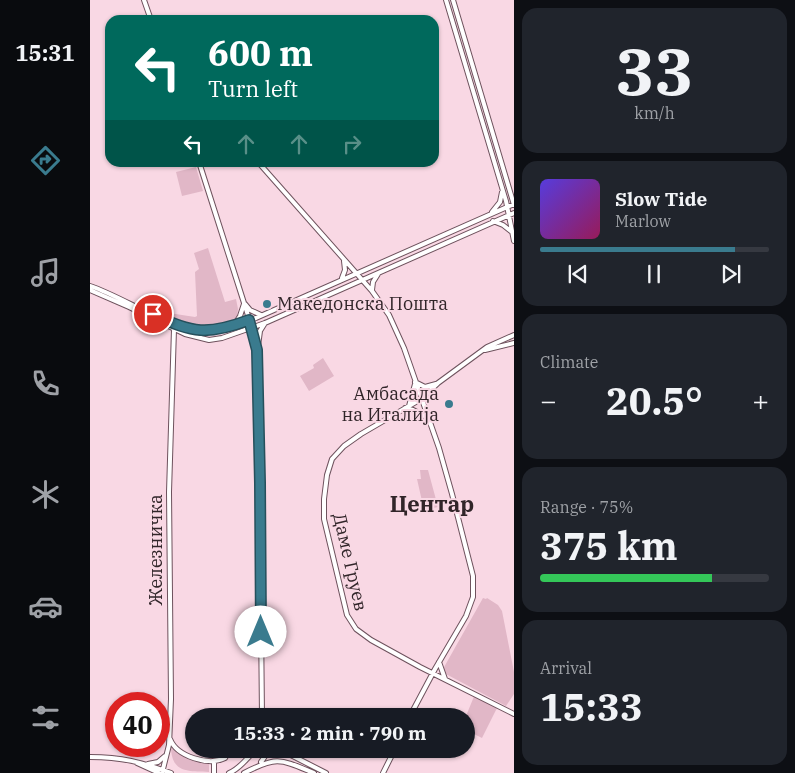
<!DOCTYPE html>
<meta charset="utf-8">
<style>
:root{--surface:#171b24;--page:#20242c;--text:#f1f3f6;--muted:#9ea1a6;--line:#363941;--accent:#3a7b8e}
body{margin:0;font-family:"IBM Plex Serif",serif;background:var(--page);color:var(--text);height:100vh;display:flex;flex-direction:column;font-size:19px;white-space:nowrap}
*{box-sizing:border-box;margin:0}
p{font-size:16px;color:var(--muted)}
.icon{flex:none;width:28px;height:28px;fill:none;stroke:currentColor;stroke-width:2;stroke-linecap:round;stroke-linejoin:round}
.map{position:relative;flex:1;overflow:hidden}
.sheet{display:flex;flex-direction:column;gap:8px;padding:8px;background:#0d0f14;width:281px}
.sheet>*{flex:none}
.banner{position:absolute;left:15px;top:15px;width:334px;height:152px;border-radius:15px;box-shadow:0 1px 4px #0004;background:#00695c;color:#fff;overflow:hidden}
.speed{position:absolute;left:15px;top:692px;display:flex;gap:10px;font-size:25px;font-weight:700;text-align:center}
.speed>*{display:grid;place-content:center;width:65px;height:65px;border-radius:50%;background:var(--surface);box-shadow:0 1px 4px #0004;line-height:1}
.speed .limit{border:8px solid #d22;background:#fff;color:#111}
.pin{position:absolute;display:grid;place-items:center;width:42px;height:42px;color:#fff;margin:-21px;border:2px solid #fff;border-radius:50%;box-shadow:0 1px 5px #0007}
.me{position:absolute;width:55px;margin:-28px;rotate:0deg;stroke-linejoin:round;filter:drop-shadow(0 0 4px #0008)}
.turn{display:flex;align-items:center;gap:18px;height:105px;padding:0 20px;font-size:22px}
.turn .icon{width:65px;height:65px;stroke-width:2.5}
.turn b{display:block;font-size:35px;line-height:42px}
.lanes{display:flex;align-items:center;height:48px;padding:0 20px;background:#0003;justify-content:center;gap:25px;direction:ltr}
.lanes .off{opacity:.35}
.big{font-size:38px;font-weight:700;line-height:1.1}
.sheet .card{flex:1;display:flex;flex-direction:column;justify-content:center;gap:8px;min-width:0;padding:0 18px;border-radius:15px;background:var(--page)}
.sheet .dial{align-items:center;gap:0}
.dial b{font-size:65px;line-height:1}
.song{display:flex;align-items:center;gap:15px}
.cover{width:60px;height:60px;border-radius:8px;background:linear-gradient(135deg,hsl(250 70% 55%),hsl(330 70% 35%))}
.played{height:5px;border-radius:2px;background:linear-gradient(90deg,var(--accent) 85%,var(--line) 85%)}
.keys{display:flex;justify-content:space-around;direction:ltr}
.heat{display:flex;justify-content:space-between;align-items:center;font-size:28px;direction:ltr}
.charge{height:8px;border-radius:4px;background:linear-gradient(90deg,#34c759 75%,var(--line) 0)}
.trip{position:absolute;left:95px;top:708px;width:290px;height:50px;border-radius:25px;background:var(--surface);box-shadow:0 1px 4px #0004;font-weight:700;line-height:50px;text-align:center}
main{display:flex;flex:1;min-height:0}
.dock{display:flex;flex-direction:column;width:90px;justify-content:space-around;align-items:center;background:#090b0e;color:var(--muted)}
.dock .icon{width:35px;height:35px}
.dock .on{color:var(--accent)}
.dock b{font-size:22px;color:var(--text)}
.map>svg:first-child{display:block}
.green{fill:#e1b7c7}
.lines{fill:none;stroke-linecap:round;stroke-linejoin:round}
.minor-casing{stroke:#6e525d;stroke-width:6}
.minor{stroke:#fff;stroke-width:4}
.route-casing{stroke:#26505c;stroke-width:12}
.route{stroke:#3a7b8e;stroke-width:9}
.poi-dot{fill:#3a7b8e;stroke:#f9d8e4;stroke-width:2}
.labels{text-anchor:middle;stroke-width:4;stroke-linejoin:round;paint-order:stroke}
.poi-label{font-size:18px;fill:#312529;stroke:#f9d8e4;text-anchor:start}
.street-label{font-size:18px;fill:#312529;stroke:#f9d8e4}
.district-label{font-size:22px;font-weight:bold;fill:#312529;stroke:#f9d8e4}
</style>
<main>
<nav class="dock">
<b>15:31</b>
<svg class="icon on" aria-label="directions" viewBox="0 0 24 24"><path d="M12 3l9 9-9 9-9-9zM9 14v-3h6M13 9l2 2-2 2"/></svg>
<svg class="icon" aria-label="music" viewBox="0 0 24 24"><path d="M9 18V5l10-2v13"/><circle cx="6" cy="18" r="3"/><circle cx="16" cy="16" r="3"/></svg>
<svg class="icon" aria-label="phone" viewBox="0 0 24 24"><path d="M5 4h4l2 5-3 2q2 4 5 5l2-3 5 2v4C11 20 4 13 5 4z"/></svg>
<svg class="icon" aria-label="climate" viewBox="0 0 24 24"><path d="M12 3v18M4 7l16 10M4 17L20 7"/></svg>
<svg class="icon" aria-label="car" viewBox="0 0 24 24"><path d="M5 17H2v-5l4-1 3-4h7l3 4 3 1v5h-3M9 17h6M6 11h13"/><circle cx="7" cy="17" r="2"/><circle cx="17" cy="17" r="2"/></svg>
<svg class="icon" aria-label="filters" viewBox="0 0 24 24"><path d="M4 7h16M4 17h16"/><circle cx="9" cy="7" r="2"/><circle cx="15" cy="17" r="2"/></svg>
</nav>
<div class="map">
<svg width="424" height="773" viewBox="0 0 424 773">
<rect width="100%" height="100%" fill="#f9d8e4"/>
<!-- green -->
<path class="green" d="M106 167 113 191 92 196 86 172Z
M118 248 135 302 146 299 148 309 147 317C133 330 91 330 79 313L105 317 107 316 105 272 109 269 104 253Z
M233 358 244 376 219 391 210 376 224 368 223 365Z
M330 470H338L348 507 334 510 327 479H331Z
M393 598 396 599 397 598 408 605 412 611 424 672V694L416 706 354 673 353 669Z
M385 694 408 706 392 738 376 730V716Z
M81 748 99 758 119 764V772C98 771 82 773 81 748Z"/>
<g class="lines">
<defs>
<path id="minor" d="M54 0 61 20
M356 0 416 201 424 241
M363 0 424 205
M109 162 162 328 167 350 169 426 172 716
M168 162 282 291 299 315 314 348 349 448 362 494 383 576V597L376 616 345 669 320 716
M402 212 410 202 412 192
M403 221 413 225 422 232
M252 278 255 270 254 261
M0 286C36 298 81 331 118 331 134 331 151 323 166 318L424 204
M0 290 39 307 95 334 119 340 132 338 175 323 424 213
M282 290 283 282 288 274
M155 304 160 310 171 315
M63 314 69 311 72 301
M145 324 150 316 154 304
M424 335 397 347 348 383 331 399 271 434 254 446 242 459 237 475 234 499V519L257 615 266 629 281 640 330 667 424 714
M168 346 170 331 175 323
M395 350 424 343
M325 382 335 387 346 384
M319 406 325 384
M315 408 323 410 338 418
M349 662 355 679
M80 739C87 757 119 766 135 758L140 749
M189 749 236 773
M0 757C32 757 51 762 81 773
M124 761V773
M171 762 180 749
M47 763 69 773
M58 764 68 762 75 756
M72 773 79 745 81 699 79 492 84 329
M139 773C152 768 157 756 168 749
M154 773C187 756 190 759 224 773
M293 773 305 749"/>
</defs>
<!-- minor casing -->
<use href="#minor" class="minor-casing"/>
<!-- minor -->
<use href="#minor" class="minor"/>
</g>
<g class="lines">
<defs>
<path id="route" d="M63 314C102 334 119 335 159 320L167 350 170 483 171 632"/>
</defs>
<!-- route casing -->
<use href="#route" class="route-casing"/>
<!-- route -->
<use href="#route" class="route"/>
</g>
<!-- markers -->
<g class="poi-dot">
<circle cx="177" cy="304" r="5"/>
<circle cx="359" cy="404" r="5"/>
</g>
<g class="labels">
<!-- poi labels -->
<g class="poi-label">
<text x="187" y="310">Македонска Пошта</text>
<text x="349" y="400" text-anchor="end">Амбасада<tspan x="349" dy="21">на Италија</tspan></text>
</g>
<!-- street labels -->
<g class="street-label">
<text transform="translate(66 550) rotate(-90)" y="6">Железничка</text>
<text transform="translate(260 562) rotate(77)" y="6">Даме Груев</text>
</g>
<!-- district labels -->
<g class="district-label">
<text x="342" y="512">Центар</text>
</g>
</g>
</svg>
<div class="speed"><div class="limit">40</div></div>
<div class="pin" style="left:63px;top:314px;background:#d93025"><svg class="icon" aria-label="arrive" viewBox="0 0 24 24"><path d="M6 21V4h12l-3 4 3 4H6"/></svg></div>
<svg class="me" style="left:171px;top:632px" viewBox="-20 -20 40 40"><circle r="19" fill="#fff"/><path d="M0-13L10 11 0 6-10 11z" fill="#3a7b8e"/></svg>
<div class="trip">15:33 · 2 min · 790 m</div>
<div class="banner">
<div class="turn"><svg class="icon" aria-label="left" viewBox="0 0 24 24"><path d="M17 20v-9H6M10 6l-5 5 5 5"/></svg><div><b>600 m</b>Turn left</div></div>
<div class="lanes"><svg class="icon" aria-label="left" viewBox="0 0 24 24"><path d="M17 20v-9H6M10 6l-5 5 5 5"/></svg><svg class="icon off" aria-label="ahead" viewBox="0 0 24 24"><path d="M12 20V5M6 11l6-6 6 6"/></svg><svg class="icon off" aria-label="ahead" viewBox="0 0 24 24"><path d="M12 20V5M6 11l6-6 6 6"/></svg><svg class="icon off" aria-label="right" viewBox="0 0 24 24"><path d="M7 20v-9h11M14 6l5 5-5 5"/></svg></div>
</div>
</div>
<section class="sheet">
<div class="card dial"><b>33</b><p>km/h</p></div>
<div class="card">
<div class="song"><i class="cover"></i><div><b>Slow Tide</b><p>Marlow</p></div></div>
<div class="played"></div>
<div class="keys"><svg class="icon" aria-label="previous" viewBox="0 0 24 24"><path d="M18 5L8 12l10 7zM5 5v14"/></svg><svg class="icon" aria-label="pause" viewBox="0 0 24 24"><path d="M8 5v14M16 5v14"/></svg><svg class="icon" aria-label="next" viewBox="0 0 24 24"><path d="M6 5l10 7-10 7zM19 5v14"/></svg></div>
</div>
<div class="card"><p>Climate</p>
<div class="heat"><a>−</a><b class="big">20.5°</b><a>+</a></div>
</div>
<div class="card"><p>Range · 75%</p><b class="big">375 km</b><div class="charge"></div></div>
<div class="card"><p>Arrival</p><b class="big">15:33</b></div>
</section>
</main>
